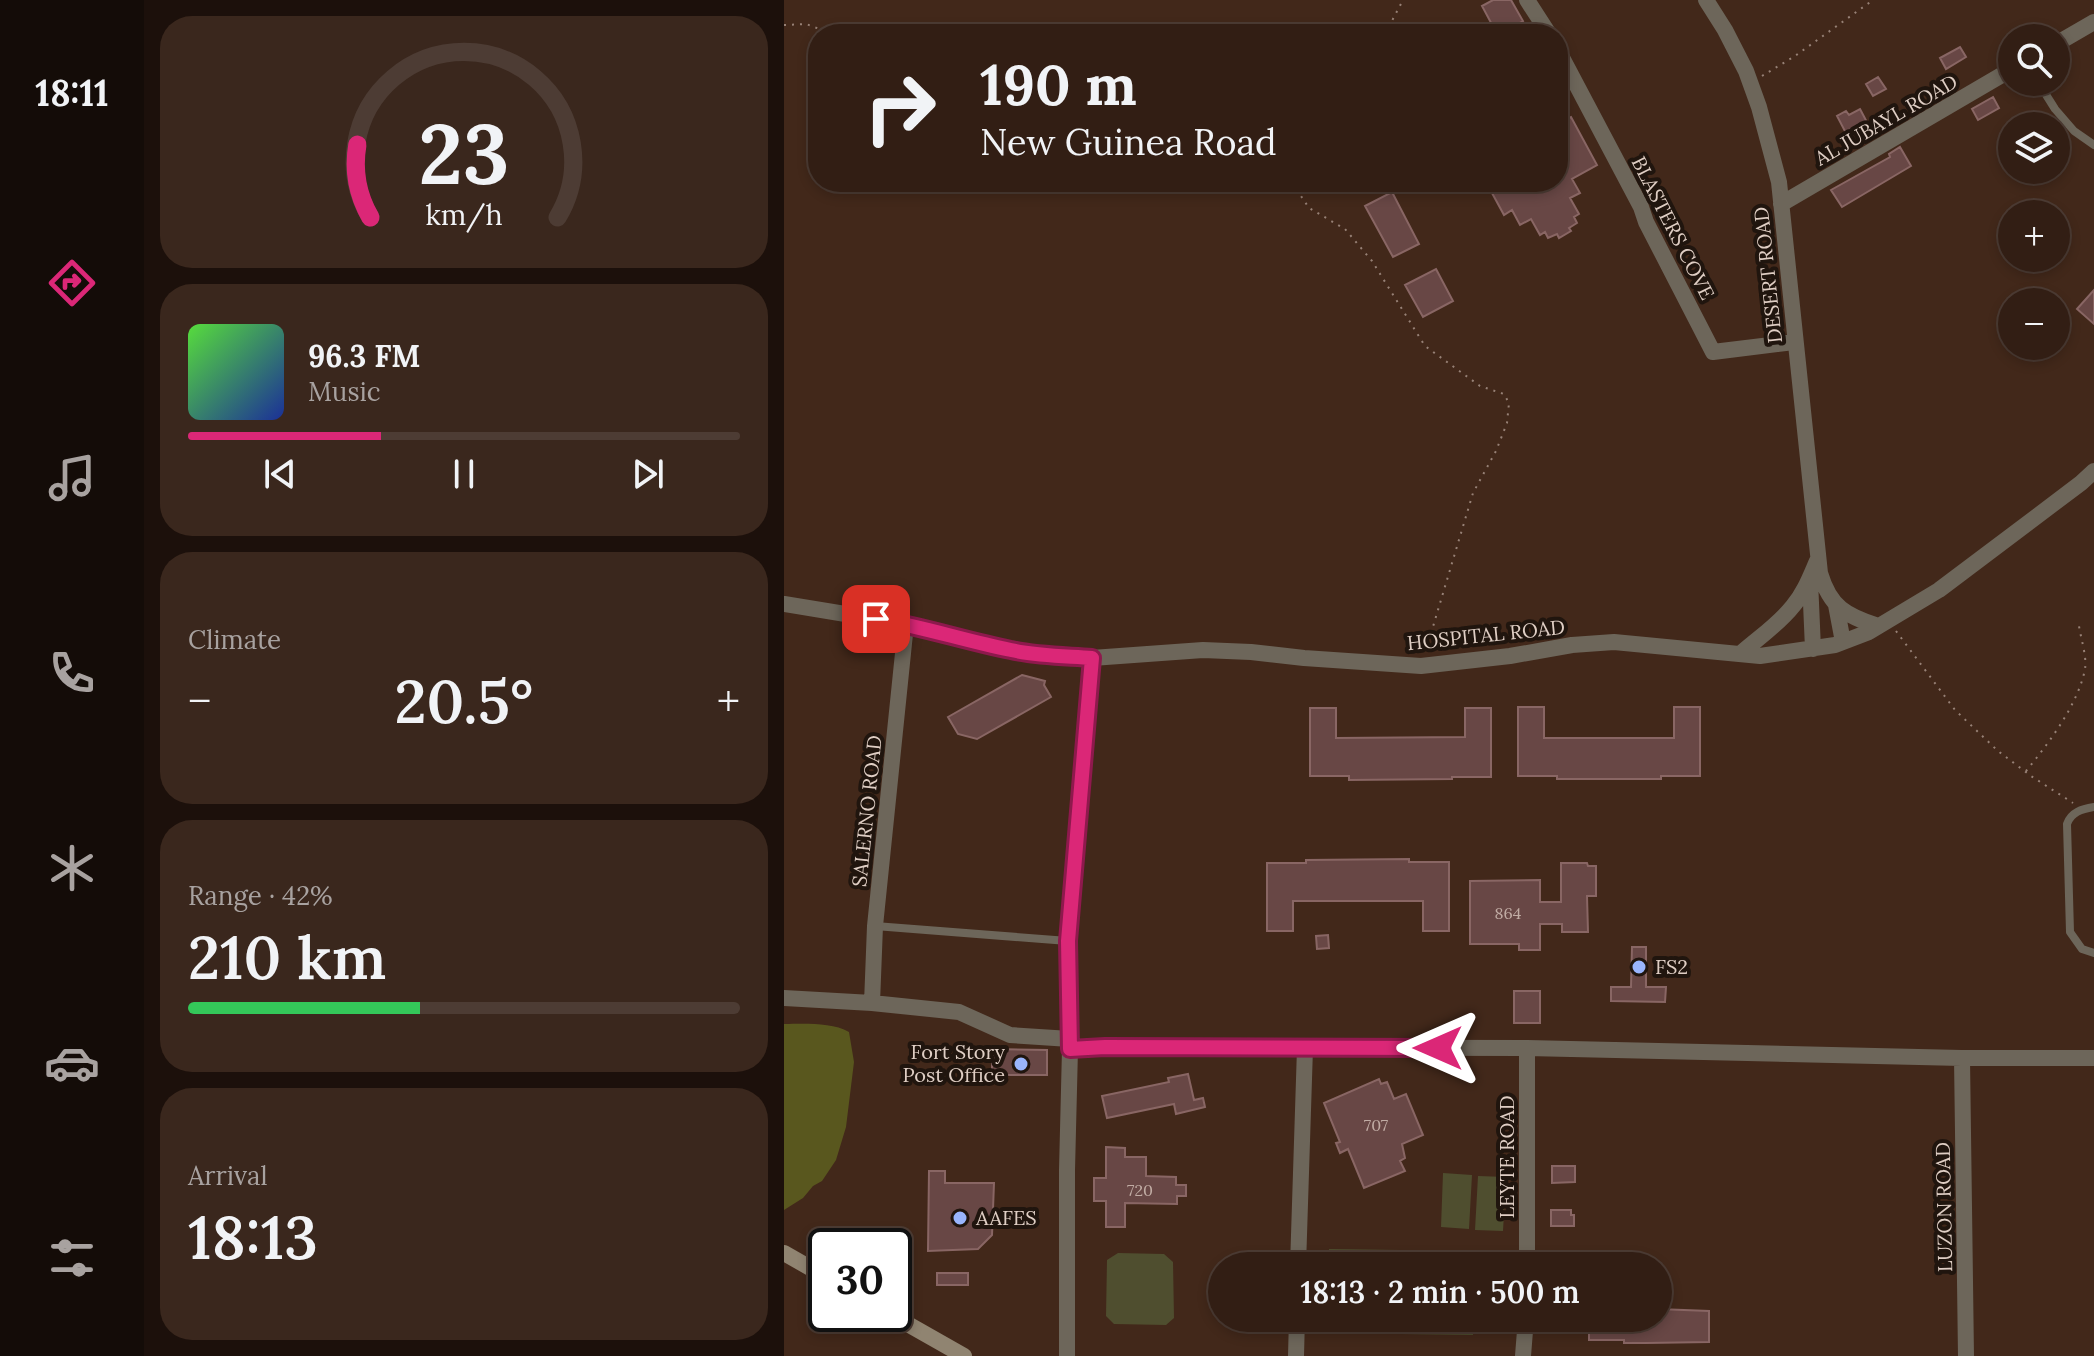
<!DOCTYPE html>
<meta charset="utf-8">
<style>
:root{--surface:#321e14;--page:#3a271d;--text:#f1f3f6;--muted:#a8a2a0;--line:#4d3c34;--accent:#db2777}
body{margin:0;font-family:Lora,serif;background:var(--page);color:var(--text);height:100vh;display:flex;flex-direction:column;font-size:30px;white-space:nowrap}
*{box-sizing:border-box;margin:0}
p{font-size:26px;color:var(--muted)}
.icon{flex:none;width:44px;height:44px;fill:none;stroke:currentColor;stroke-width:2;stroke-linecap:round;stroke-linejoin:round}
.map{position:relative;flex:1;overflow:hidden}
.side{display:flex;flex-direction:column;gap:16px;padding:16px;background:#1c100b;width:640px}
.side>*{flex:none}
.banner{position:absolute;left:24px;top:24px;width:760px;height:168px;border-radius:32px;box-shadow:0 4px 12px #0003,0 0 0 2px var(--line);background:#321e14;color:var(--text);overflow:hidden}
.controls{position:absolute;left:1214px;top:24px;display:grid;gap:16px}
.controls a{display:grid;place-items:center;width:72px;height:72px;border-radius:50%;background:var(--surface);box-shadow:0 4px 12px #0003,0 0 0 2px var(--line);font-size:40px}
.speed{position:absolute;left:24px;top:1228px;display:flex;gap:16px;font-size:40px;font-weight:700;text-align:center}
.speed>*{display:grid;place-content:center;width:104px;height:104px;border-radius:50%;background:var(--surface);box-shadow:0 4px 12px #0003,0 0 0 2px var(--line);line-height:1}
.speed .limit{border:4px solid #111;border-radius:12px;background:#fff;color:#111}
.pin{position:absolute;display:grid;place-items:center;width:68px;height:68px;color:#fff;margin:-34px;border-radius:16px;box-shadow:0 4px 12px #0006}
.me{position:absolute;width:88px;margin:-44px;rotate:270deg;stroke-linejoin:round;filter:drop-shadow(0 0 6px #0008)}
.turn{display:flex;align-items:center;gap:28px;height:168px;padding:0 40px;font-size:36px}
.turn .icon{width:104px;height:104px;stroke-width:2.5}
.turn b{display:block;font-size:56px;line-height:68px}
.big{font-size:60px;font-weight:600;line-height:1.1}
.side .widget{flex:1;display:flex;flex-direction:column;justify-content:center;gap:12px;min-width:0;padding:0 28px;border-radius:32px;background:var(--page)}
.side .dial{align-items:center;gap:0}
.dial svg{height:208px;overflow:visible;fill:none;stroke:var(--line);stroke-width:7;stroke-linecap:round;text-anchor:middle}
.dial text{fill:var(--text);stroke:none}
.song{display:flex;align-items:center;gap:24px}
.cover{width:96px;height:96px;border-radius:12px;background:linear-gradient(135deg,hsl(110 70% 55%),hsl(230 70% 35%))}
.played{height:8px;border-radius:4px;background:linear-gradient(90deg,var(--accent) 35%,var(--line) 35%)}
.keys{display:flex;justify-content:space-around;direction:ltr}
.heat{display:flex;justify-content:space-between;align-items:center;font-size:44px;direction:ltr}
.charge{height:12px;border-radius:6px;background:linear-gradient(90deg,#34c759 42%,var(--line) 0)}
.trip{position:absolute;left:424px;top:1252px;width:464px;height:80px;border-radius:40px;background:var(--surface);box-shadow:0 4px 12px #0003,0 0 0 2px var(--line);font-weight:600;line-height:80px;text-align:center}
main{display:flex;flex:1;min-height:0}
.tab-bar{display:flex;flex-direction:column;width:144px;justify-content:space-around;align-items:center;background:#140c08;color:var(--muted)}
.tab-bar .icon{width:56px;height:56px}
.tab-bar .current{color:var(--accent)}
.tab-bar b{font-size:36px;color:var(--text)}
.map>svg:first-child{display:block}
.green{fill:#4f4e2f}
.forest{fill:#59571e}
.building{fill:#684745;stroke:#896664;stroke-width:2}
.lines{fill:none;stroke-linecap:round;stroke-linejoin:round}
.path{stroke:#978176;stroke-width:2;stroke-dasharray:2 6;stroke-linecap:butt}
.lane{stroke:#6d665a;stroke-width:8}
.street{stroke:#6d665a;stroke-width:16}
.secondary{stroke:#908471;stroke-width:16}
.route-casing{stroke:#8e194d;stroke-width:20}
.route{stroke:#db2777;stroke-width:14}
.poi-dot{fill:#99b5fd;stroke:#20150e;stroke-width:3}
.labels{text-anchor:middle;stroke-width:8;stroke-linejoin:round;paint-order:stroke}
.number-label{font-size:16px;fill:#c1aca4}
.street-label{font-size:20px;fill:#dfcec4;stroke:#20150e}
.poi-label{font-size:20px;fill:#dfcec4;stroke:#20150e;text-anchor:start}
</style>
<main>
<nav class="tab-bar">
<b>18:11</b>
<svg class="icon current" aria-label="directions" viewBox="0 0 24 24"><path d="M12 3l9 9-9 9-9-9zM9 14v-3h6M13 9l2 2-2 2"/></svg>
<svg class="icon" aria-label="music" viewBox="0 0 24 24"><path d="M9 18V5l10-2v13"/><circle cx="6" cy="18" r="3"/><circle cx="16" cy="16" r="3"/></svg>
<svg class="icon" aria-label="phone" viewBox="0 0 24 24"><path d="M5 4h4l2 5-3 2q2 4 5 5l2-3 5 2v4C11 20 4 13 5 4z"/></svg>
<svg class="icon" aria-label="climate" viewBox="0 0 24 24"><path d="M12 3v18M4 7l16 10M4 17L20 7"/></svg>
<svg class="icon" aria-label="car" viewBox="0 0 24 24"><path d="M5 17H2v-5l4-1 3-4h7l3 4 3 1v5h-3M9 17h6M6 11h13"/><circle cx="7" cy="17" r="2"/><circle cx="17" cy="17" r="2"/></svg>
<svg class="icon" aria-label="filters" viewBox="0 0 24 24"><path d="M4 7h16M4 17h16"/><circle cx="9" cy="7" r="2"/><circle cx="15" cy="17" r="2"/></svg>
</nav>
<section class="side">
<div class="widget dial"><svg viewBox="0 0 100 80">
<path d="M14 69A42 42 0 1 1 86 69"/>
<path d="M14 69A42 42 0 0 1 9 41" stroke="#db2777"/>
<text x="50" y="56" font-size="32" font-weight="700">23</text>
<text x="50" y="72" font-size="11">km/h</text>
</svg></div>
<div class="widget">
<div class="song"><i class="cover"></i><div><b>96.3 FM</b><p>Music</p></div></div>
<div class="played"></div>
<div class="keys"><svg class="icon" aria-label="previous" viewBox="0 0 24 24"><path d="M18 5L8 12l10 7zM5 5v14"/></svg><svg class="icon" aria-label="pause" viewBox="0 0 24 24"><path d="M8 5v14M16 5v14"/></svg><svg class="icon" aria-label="next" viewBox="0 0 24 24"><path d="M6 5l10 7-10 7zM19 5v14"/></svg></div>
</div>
<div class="widget"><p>Climate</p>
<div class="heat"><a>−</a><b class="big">20.5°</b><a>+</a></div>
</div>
<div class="widget"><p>Range · 42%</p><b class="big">210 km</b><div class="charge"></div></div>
<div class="widget"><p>Arrival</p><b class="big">18:13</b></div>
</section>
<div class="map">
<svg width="1310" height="1356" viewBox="0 0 1310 1356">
<rect width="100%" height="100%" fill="#42281a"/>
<!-- green -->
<path class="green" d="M659 1173 688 1175 685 1229 657 1227Z
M694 1176 722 1177 719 1231 691 1230Z
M545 1249 691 1251V1266H545Z
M334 1253 380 1254 389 1262 390 1318 382 1325 330 1324 322 1316 323 1260Z
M544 1318H689V1335L543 1333Z"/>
<!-- forest -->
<path class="forest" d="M0 1024C20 1024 47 1022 65 1032L70 1062 62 1127 52 1160 38 1181 29 1186 19 1198 0 1210Z"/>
<!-- building -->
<path class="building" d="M709 0H727L739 21 716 34H713L698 6Z
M1176 47 1182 57 1162 69 1156 58Z
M1094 77 1102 89 1089 96 1082 84Z
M1209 97 1215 108 1194 120 1188 109Z
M1076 109 1085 126 1064 137 1053 116 1062 111 1065 115Z
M787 117 813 165 788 179 796 193 786 198 795 214 790 217 793 223 785 228 787 231 775 238 773 234 764 238 761 232 756 235 747 219 736 225 728 210 720 215 702 182H774V139L782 134 776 123Z
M1116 147 1127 166 1058 207 1047 190 1106 157 1105 154Z
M608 192 635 244 609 257 581 206Z
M652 269 669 301 639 317 621 285Z
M1310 290V324L1293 309Z
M238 675 261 681 260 685 267 697 193 739 174 734 164 717Z
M734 707H760V738H890V707H916V776H877V779H773V776H734Z
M526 708H552V738L681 737V708H707V777H668V779L565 780V776H526Z
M625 859V862H665V931H639V901H509V931H483V863H522V860Z
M777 863H803L804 866H812V896H803L804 932H778V924H756V950H735V944H686V881L756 880V902H777Z
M544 935 545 948 533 949 532 936Z
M848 947H862V987H882L881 1002 827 1001V987H847Z
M730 991H756V1023H730Z
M208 1049 263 1050V1075H208Z
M404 1074 410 1100 419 1098 421 1107 392 1114 390 1104 323 1118 318 1096 385 1082 384 1078Z
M595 1079 597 1084 603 1082 610 1099 622 1094 639 1135 618 1144 621 1158 616 1161 621 1171 580 1188 564 1149 556 1153 552 1143 556 1142 540 1103Z
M322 1147 341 1148V1157H362V1176L392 1177V1185H402V1196H393V1204L341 1203V1227H322V1201H310V1178H322Z
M768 1166H791V1182L768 1183Z
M145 1171H161V1183H210L208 1235 194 1249 144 1251Z
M767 1210H787V1215H790V1226H767Z
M153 1273H184V1285H153Z
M874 1309 925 1311V1342L862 1343H840V1340H805V1318H874Z"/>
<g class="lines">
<!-- path -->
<path class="path" d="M0 25 22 24 49 34
M601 34 619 0
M978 76 1011 56 1089 0
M510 182 513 190 525 208 561 229 588 261 641 346 696 386 720 394 725 403 723 423 712 451 689 493 648 630 650 651
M1112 631 1171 710 1214 751 1247 776 1289 803
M1242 771C1264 744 1294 705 1301 669 1303 657 1297 639 1295 626"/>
<!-- lane -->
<path class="lane" d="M1254 82 1271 109 1290 131 1310 145
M1310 807C1298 809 1287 812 1283 824L1286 932 1298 949 1310 953
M91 926 284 941"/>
<!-- street -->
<path class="street" d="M743 0 765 34
M922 0 941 30 962 71 975 107 995 182 1036 573C1046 607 1062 616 1094 626
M1272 44 1310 22
M774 50 857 207 862 222 929 352 1010 342
M997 204 1228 69
M1026 580 1029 649
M0 604 122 624 229 651 308 658 419 650 467 652 520 658 637 666 726 656 788 645 830 642 976 656 1051 645 1085 632 1155 590 1297 483 1310 471
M1052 605 1059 642
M956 654C974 638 994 625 1009 606 1020 593 1026 577 1033 561
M0 998 88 1003 175 1012 226 1035 286 1039
M88 1003 91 926 122 624
M743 1048V1266
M286 1049 321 1047 743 1048 1178 1058H1310
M1178 1058 1182 1356
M514 1266 521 1048
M283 1356V1170L286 1049 284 941 308 658
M512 1356 513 1318
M739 1356 742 1318"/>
<!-- secondary -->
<path class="secondary" d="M0 1253 42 1277
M106 1314 180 1356"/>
</g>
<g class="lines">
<defs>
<path id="route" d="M92 619C137 626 181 641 227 650 253 656 281 656 308 658L284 941 286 1049 321 1047 654 1048"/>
</defs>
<!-- route casing -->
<use href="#route" class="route-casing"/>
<!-- route -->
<use href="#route" class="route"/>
</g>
<!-- markers -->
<g class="poi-dot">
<circle cx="855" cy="967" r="8"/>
<circle cx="237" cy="1064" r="8"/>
<circle cx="176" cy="1218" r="8"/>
</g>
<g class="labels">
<!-- number labels -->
<g class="number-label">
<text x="724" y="919">864</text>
<text x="592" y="1131">707</text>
<text x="356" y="1196">720</text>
</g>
<!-- street labels -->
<g class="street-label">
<text transform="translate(1102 120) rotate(-30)" y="7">AL JUBAYL ROAD</text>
<text transform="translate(889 228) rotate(63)" y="7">BLASTERS COVE</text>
<text transform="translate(984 275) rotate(-96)" y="7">DESERT ROAD</text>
<text transform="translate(702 635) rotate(-6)" y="7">HOSPITAL ROAD</text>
<text transform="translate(83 811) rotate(-84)" y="7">SALERNO ROAD</text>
<text transform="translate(723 1157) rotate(-90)" y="7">LEYTE ROAD</text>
<text transform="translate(1160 1207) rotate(-91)" y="7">LUZON ROAD</text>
</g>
<!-- poi labels -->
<g class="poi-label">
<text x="871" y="974">FS2</text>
<text x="221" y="1059" text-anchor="end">Fort Story<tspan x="221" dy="23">Post Office</tspan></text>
<text x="192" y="1225">AAFES</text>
</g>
</g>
</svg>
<div class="controls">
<a><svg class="icon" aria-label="search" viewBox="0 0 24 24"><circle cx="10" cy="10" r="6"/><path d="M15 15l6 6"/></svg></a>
<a><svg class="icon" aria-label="layers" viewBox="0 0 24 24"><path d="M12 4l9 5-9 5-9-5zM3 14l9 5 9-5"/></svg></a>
<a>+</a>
<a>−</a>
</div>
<div class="speed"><div class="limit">30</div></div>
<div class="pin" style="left:92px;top:619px;background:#d93025"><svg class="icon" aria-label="arrive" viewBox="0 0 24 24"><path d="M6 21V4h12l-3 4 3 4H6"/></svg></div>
<svg class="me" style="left:654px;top:1048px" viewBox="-20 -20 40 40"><path d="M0-17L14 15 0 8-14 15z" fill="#db2777" stroke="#fff" stroke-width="4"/></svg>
<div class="trip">18:13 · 2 min · 500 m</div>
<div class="banner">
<div class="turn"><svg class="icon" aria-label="right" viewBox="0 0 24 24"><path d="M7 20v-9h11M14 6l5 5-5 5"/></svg><div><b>190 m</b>New Guinea Road</div></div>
</div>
</div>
</main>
